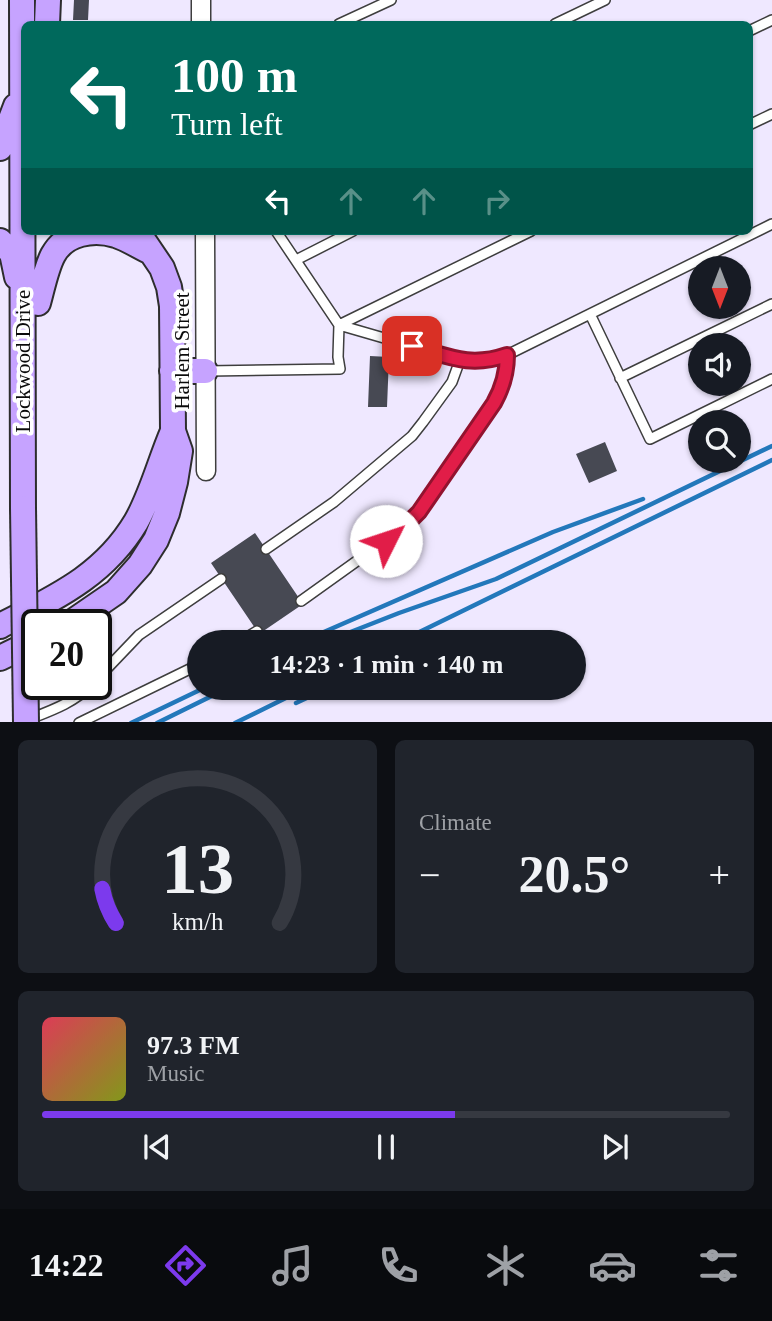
<!DOCTYPE html>
<meta charset="utf-8">
<style>
:root{--surface:#171b24;--page:#20242c;--text:#f1f3f6;--muted:#9ea1a6;--line:#363941;--accent:#7c3aed}
body{margin:0;font-family:Georgia,serif;background:var(--page);color:var(--text);height:100vh;display:flex;flex-direction:column;font-size:26px;white-space:nowrap}
*{box-sizing:border-box;margin:0}
p{font-size:23px;color:var(--muted)}
.icon{flex:none;width:38px;height:38px;fill:none;stroke:currentColor;stroke-width:2;stroke-linecap:round;stroke-linejoin:round}
.map{position:relative;height:722px;overflow:hidden}
.side{display:flex;flex-direction:column;gap:18px;padding:18px;background:#0d0f14;flex:1}
.side>*{flex:none}
.hud{position:absolute;left:21px;top:21px;width:732px;height:214px;border-radius:10px;box-shadow:0 2px 5px #0004;background:#00695c;color:#fff;overflow:hidden}
.needle{width:46px;rotate:180deg}
.controls{position:absolute;left:688px;top:256px;display:grid;gap:14px}
.controls a{display:grid;place-items:center;width:63px;height:63px;border-radius:50%;background:var(--surface);box-shadow:0 2px 5px #0004;font-size:35px}
.speed{position:absolute;left:21px;top:609px;display:flex;gap:14px;font-size:35px;font-weight:700;text-align:center}
.speed>*{display:grid;place-content:center;width:91px;height:91px;border-radius:50%;background:var(--surface);box-shadow:0 2px 5px #0004;line-height:1}
.speed .limit{border:4px solid #111;border-radius:10px;background:#fff;color:#111}
.pin{position:absolute;display:grid;place-items:center;width:60px;height:60px;color:#fff;margin:-30px;border-radius:14px;box-shadow:0 4px 10px #0006}
.me{position:absolute;width:77px;margin:-38px;rotate:49deg;stroke-linejoin:round;filter:drop-shadow(0 0 5px #0008)}
.turn{display:flex;align-items:center;gap:24px;height:147px;padding:0 35px;font-size:32px}
.turn .icon{width:91px;height:91px;stroke-width:2.5}
.turn b{display:block;font-size:49px;line-height:60px}
.lanes{display:flex;align-items:center;height:66px;padding:0 35px;background:#0003;justify-content:center;gap:35px;direction:ltr}
.lanes .off{opacity:.35}
.big{font-size:52px;font-weight:600;line-height:1.1}
.side .card{flex:1;display:flex;flex-direction:column;justify-content:center;gap:10px;min-width:0;padding:0 24px;border-radius:10px;background:var(--page)}
.side .dial{align-items:center;gap:0}
.dial svg{height:182px;overflow:visible;fill:none;stroke:var(--line);stroke-width:7;stroke-linecap:round;text-anchor:middle}
.dial text{fill:var(--text);stroke:none}
.song{display:flex;align-items:center;gap:21px}
.cover{width:84px;height:84px;border-radius:10px;background:linear-gradient(135deg,hsl(350 70% 55%),hsl(70 70% 35%))}
.played{height:7px;border-radius:4px;background:linear-gradient(90deg,var(--accent) 60%,var(--line) 60%)}
.keys{display:flex;justify-content:space-around;direction:ltr}
.heat{display:flex;justify-content:space-between;align-items:center;font-size:38px;direction:ltr}
.side .tiles{flex:1;display:grid;gap:18px;grid-template-columns:1fr 1fr}
.card:last-child{grid-column:span 2}
.trip{position:absolute;left:187px;top:630px;width:399px;height:70px;border-radius:35px;background:var(--surface);box-shadow:0 2px 5px #0004;font-weight:600;line-height:70px;text-align:center}
.dock{display:flex;height:112px;justify-content:space-around;align-items:center;background:#090b0e;color:var(--muted)}
.dock .icon{width:49px;height:49px}
.dock .current{color:var(--accent)}
.dock b{font-size:32px;color:var(--text)}
.map>svg:first-child{display:block}
.building{fill:#474953}
.lines{fill:none;stroke-linecap:round;stroke-linejoin:round}
.lane-casing{stroke:#3e3e3e;stroke-width:12}
.street-casing{stroke:#3e3e3e;stroke-width:21}
.secondary-casing{stroke:#2d2d2d;stroke-width:28}
.lane{stroke:#fff;stroke-width:9}
.street{stroke:#fff;stroke-width:18}
.secondary{stroke:#c6a3ff;stroke-width:24}
.rail{stroke:#2378bb;stroke-width:4.5}
.secondary-bridge-casing{stroke:#2d2d2d;stroke-width:28;stroke-linecap:butt}
.secondary-bridge{stroke:#c6a3ff;stroke-width:24}
.route-casing{stroke:#92132f;stroke-width:18}
.route{stroke:#e11d48;stroke-width:12}
.labels{text-anchor:middle;stroke-width:7;stroke-linejoin:round;paint-order:stroke}
.street-label{font-size:21px;fill:#0b0b0b;stroke:#fff}
</style>
<div class="map">
<svg width="772" height="723" viewBox="0 0 772 723">
<rect width="100%" height="100%" fill="#efe8ff"/>
<!-- building -->
<path class="building" d="M74 0H89L88 20H73Z
M370 356 389 357 387 407H368Z
M605 442 617 471 589 483 576 454Z
M255 533 303 604 259 634 211 563Z"/>
<g class="lines">
<defs>
<path id="lane" d="M339 24 391 0
M555 24 605 0
M749 31 772 20
M749 125 772 114
M296 260 353 231
M590 314 650 439 772 379
M339 325 460 360C478 362 491 360 507 355L772 224
M339 325 531 231
M207 371 340 369 338 357 339 325 276 231
M620 378 772 304
M266 549 334 502 412 436 423 422 452 382 460 360
M301 601 403 528 419 512 494 403C503 387 507 373 507 355
M239 642 257 631
M96 680 139 635 221 579
M27 720C50 711 74 703 92 684
M79 723 200 664"/>
<path id="street" d="M201 0V24
M205 231 206 471"/>
<path id="secondary" d="M22 0 23 508
M47 24 48 0
M0 148 16 106
M0 241 12 253 17 277
M38 303C42 289 46 268 53 255 65 233 93 228 116 235 128 239 140 247 151 252
M172 371H205
M68 625 116 592 140 565 156 540 167 513 175 482 180 451 173 431 172 306 169 287 162 268 137 231
M0 626C54 598 103 577 136 522 152 494 160 461 173 431
M0 658 37 640"/>
</defs>
<!-- lane casing -->
<use href="#lane" class="lane-casing"/>
<!-- street casing -->
<use href="#street" class="street-casing"/>
<!-- secondary casing -->
<use href="#secondary" class="secondary-casing"/>
<!-- lane -->
<use href="#lane" class="lane"/>
<!-- street -->
<use href="#street" class="street"/>
<!-- secondary -->
<use href="#secondary" class="secondary"/>
<!-- rail -->
<path class="rail" d="M301 642 553 532 643 499
M325 642 399 613 496 579 772 446
M399 642 772 460
M296 703 328 688
M131 723 204 688
M157 723 228 688
M235 723 306 688"/>
<defs>
<path id="secondary-bridge" d="M23 508 26 723"/>
</defs>
<!-- secondary-bridge casing -->
<use href="#secondary-bridge" class="secondary-bridge-casing"/>
<!-- secondary-bridge -->
<use href="#secondary-bridge" class="secondary-bridge"/>
</g>
<g class="lines">
<defs>
<path id="route" d="M386 541 403 528 419 512 494 403C503 387 507 373 507 355 469 368 448 356 412 346"/>
</defs>
<!-- route casing -->
<use href="#route" class="route-casing"/>
<!-- route -->
<use href="#route" class="route"/>
</g>
<g class="labels">
<!-- street labels -->
<g class="street-label">
<text transform="translate(182 351) rotate(-90)" y="7">Harlem Street</text>
<text transform="translate(23 361) rotate(-90)" y="7">Lockwood Drive</text>
</g>
</g>
</svg>
<div class="controls">
<a><svg class="needle" viewBox="-14 -14 28 28"><path d="M0-13l5 13h-10z" fill="#e53935"/><path d="M0 13l5-13h-10z" fill="#9ea1a6"/></svg></a>
<a><svg class="icon" aria-label="sound" viewBox="0 0 24 24"><path d="M4 9h4l5-4v14l-5-4H4zM17 9q2 3 0 6"/></svg></a>
<a><svg class="icon" aria-label="search" viewBox="0 0 24 24"><circle cx="10" cy="10" r="6"/><path d="M15 15l6 6"/></svg></a>
</div>
<div class="speed"><div class="limit">20</div></div>
<div class="pin" style="left:412px;top:346px;background:#d93025"><svg class="icon" aria-label="arrive" viewBox="0 0 24 24"><path d="M6 21V4h12l-3 4 3 4H6"/></svg></div>
<svg class="me" style="left:386px;top:541px" viewBox="-20 -20 40 40"><circle r="19" fill="#fff"/><path d="M0-13L10 11 0 6-10 11z" fill="#e11d48"/></svg>
<div class="trip">14:23 · 1 min · 140 m</div>
<div class="hud">
<div class="turn"><svg class="icon" aria-label="left" viewBox="0 0 24 24"><path d="M17 20v-9H6M10 6l-5 5 5 5"/></svg><div><b>100 m</b>Turn left</div></div>
<div class="lanes"><svg class="icon" aria-label="left" viewBox="0 0 24 24"><path d="M17 20v-9H6M10 6l-5 5 5 5"/></svg><svg class="icon off" aria-label="ahead" viewBox="0 0 24 24"><path d="M12 20V5M6 11l6-6 6 6"/></svg><svg class="icon off" aria-label="ahead" viewBox="0 0 24 24"><path d="M12 20V5M6 11l6-6 6 6"/></svg><svg class="icon off" aria-label="right" viewBox="0 0 24 24"><path d="M7 20v-9h11M14 6l5 5-5 5"/></svg></div>
</div>
</div>
<section class="side">
<div class="tiles">
<div class="card dial"><svg viewBox="0 0 100 80">
<path d="M14 69A42 42 0 1 1 86 69"/>
<path d="M14 69A42 42 0 0 1 8 54" stroke="#7c3aed"/>
<text x="50" y="56" font-size="32" font-weight="700">13</text>
<text x="50" y="72" font-size="11">km/h</text>
</svg></div>
<div class="card"><p>Climate</p>
<div class="heat"><a>−</a><b class="big">20.5°</b><a>+</a></div>
</div>
<div class="card">
<div class="song"><i class="cover"></i><div><b>97.3 FM</b><p>Music</p></div></div>
<div class="played"></div>
<div class="keys"><svg class="icon" aria-label="previous" viewBox="0 0 24 24"><path d="M18 5L8 12l10 7zM5 5v14"/></svg><svg class="icon" aria-label="pause" viewBox="0 0 24 24"><path d="M8 5v14M16 5v14"/></svg><svg class="icon" aria-label="next" viewBox="0 0 24 24"><path d="M6 5l10 7-10 7zM19 5v14"/></svg></div>
</div>
</div>
</section>
<nav class="dock">
<b>14:22</b>
<svg class="icon current" aria-label="directions" viewBox="0 0 24 24"><path d="M12 3l9 9-9 9-9-9zM9 14v-3h6M13 9l2 2-2 2"/></svg>
<svg class="icon" aria-label="music" viewBox="0 0 24 24"><path d="M9 18V5l10-2v13"/><circle cx="6" cy="18" r="3"/><circle cx="16" cy="16" r="3"/></svg>
<svg class="icon" aria-label="phone" viewBox="0 0 24 24"><path d="M5 4h4l2 5-3 2q2 4 5 5l2-3 5 2v4C11 20 4 13 5 4z"/></svg>
<svg class="icon" aria-label="climate" viewBox="0 0 24 24"><path d="M12 3v18M4 7l16 10M4 17L20 7"/></svg>
<svg class="icon" aria-label="car" viewBox="0 0 24 24"><path d="M5 17H2v-5l4-1 3-4h7l3 4 3 1v5h-3M9 17h6M6 11h13"/><circle cx="7" cy="17" r="2"/><circle cx="17" cy="17" r="2"/></svg>
<svg class="icon" aria-label="filters" viewBox="0 0 24 24"><path d="M4 7h16M4 17h16"/><circle cx="9" cy="7" r="2"/><circle cx="15" cy="17" r="2"/></svg>
</nav>
